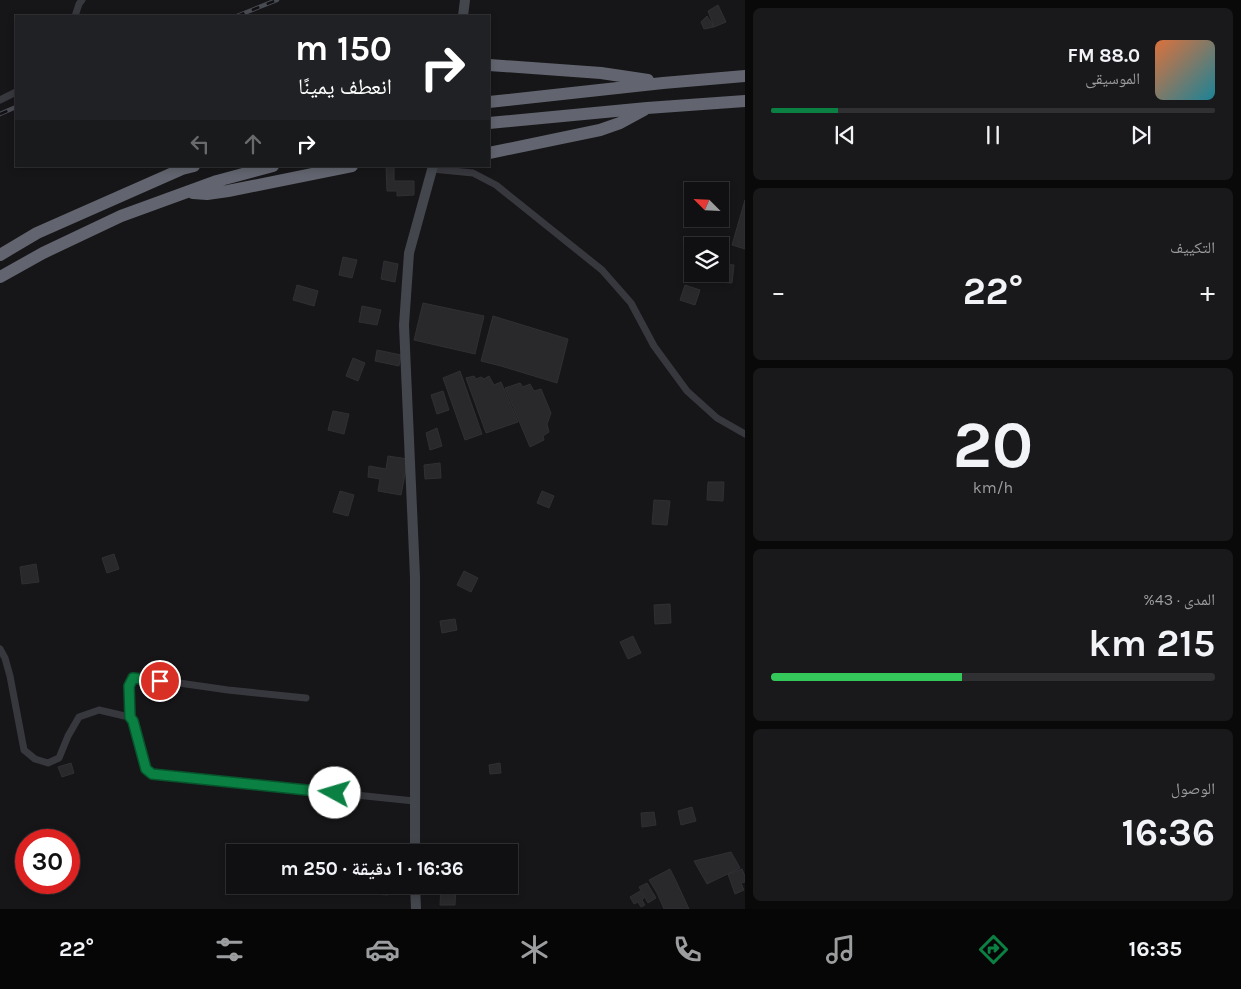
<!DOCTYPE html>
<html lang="ar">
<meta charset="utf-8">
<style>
:root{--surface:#101012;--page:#19191b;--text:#f1f3f6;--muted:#9c9d9f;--line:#303032;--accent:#0b8043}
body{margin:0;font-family:Karla,"Noto Naskh Arabic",sans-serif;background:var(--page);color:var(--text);direction:rtl;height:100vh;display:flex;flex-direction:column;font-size:19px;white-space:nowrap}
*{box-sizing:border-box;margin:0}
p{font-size:16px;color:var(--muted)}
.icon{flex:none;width:28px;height:28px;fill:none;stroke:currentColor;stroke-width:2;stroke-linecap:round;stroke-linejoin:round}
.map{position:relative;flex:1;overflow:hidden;direction:ltr}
.drawer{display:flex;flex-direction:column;gap:8px;padding:8px;background:#09090a;width:496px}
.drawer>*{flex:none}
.banner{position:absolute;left:15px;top:15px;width:475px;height:152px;border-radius:0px;box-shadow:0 2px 8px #0003,0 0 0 1px var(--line);direction:rtl;background:#202124;color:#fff;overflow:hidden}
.needle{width:32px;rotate:294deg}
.tools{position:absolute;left:684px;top:182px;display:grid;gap:10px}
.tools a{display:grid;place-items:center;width:45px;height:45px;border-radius:0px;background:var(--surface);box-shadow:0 2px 8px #0003,0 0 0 1px var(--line);font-size:25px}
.speed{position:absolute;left:15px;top:829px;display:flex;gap:10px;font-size:25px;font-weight:700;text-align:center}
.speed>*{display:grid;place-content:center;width:65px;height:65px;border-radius:50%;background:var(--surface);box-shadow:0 2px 8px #0003,0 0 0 1px var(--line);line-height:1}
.speed .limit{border:8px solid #d22;background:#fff;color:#111}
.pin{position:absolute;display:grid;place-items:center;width:42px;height:42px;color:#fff;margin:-21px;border:2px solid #fff;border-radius:50%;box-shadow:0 1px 5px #0007}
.me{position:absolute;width:55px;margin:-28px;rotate:276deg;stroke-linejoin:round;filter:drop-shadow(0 0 4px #0008)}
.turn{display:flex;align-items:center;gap:18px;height:105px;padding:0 15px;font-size:22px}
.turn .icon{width:65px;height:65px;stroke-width:2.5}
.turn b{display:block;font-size:35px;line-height:42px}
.lanes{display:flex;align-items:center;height:48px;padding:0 15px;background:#0003;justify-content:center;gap:25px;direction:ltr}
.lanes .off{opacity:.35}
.big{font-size:38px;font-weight:700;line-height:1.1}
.drawer .tile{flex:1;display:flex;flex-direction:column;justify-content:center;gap:8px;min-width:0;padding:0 18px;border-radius:8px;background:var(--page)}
.drawer .dial{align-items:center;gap:0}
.dial b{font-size:65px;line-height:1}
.song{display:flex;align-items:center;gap:15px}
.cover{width:60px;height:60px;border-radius:8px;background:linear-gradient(135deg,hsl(20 70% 55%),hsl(190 70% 35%))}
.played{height:5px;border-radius:2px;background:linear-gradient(90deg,var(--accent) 15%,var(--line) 15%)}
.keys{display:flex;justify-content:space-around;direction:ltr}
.heat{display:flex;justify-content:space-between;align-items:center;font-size:28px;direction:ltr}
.charge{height:8px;border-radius:4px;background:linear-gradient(90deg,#34c759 43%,var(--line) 0)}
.trip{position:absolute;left:226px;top:844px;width:292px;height:50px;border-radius:0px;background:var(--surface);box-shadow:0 2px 8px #0003,0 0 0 1px var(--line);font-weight:700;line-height:50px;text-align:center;direction:rtl}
.tabs{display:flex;height:80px;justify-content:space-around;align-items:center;background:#060607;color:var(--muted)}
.tabs .icon{width:35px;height:35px}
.tabs .active{color:var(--accent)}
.tabs b{font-size:22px;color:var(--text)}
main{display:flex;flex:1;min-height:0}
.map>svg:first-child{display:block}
.building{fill:#29292c;stroke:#303034}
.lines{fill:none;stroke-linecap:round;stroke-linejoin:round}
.street{stroke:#37373e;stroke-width:7}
.secondary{stroke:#44464e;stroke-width:10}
.highway{stroke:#62656f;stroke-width:12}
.rail-casing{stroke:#494b53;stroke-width:4.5}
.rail{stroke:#111113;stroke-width:2.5;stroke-dasharray:8;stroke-linecap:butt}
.route-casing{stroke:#07532c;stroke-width:12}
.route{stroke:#0b8043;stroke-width:9}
</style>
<main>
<section class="drawer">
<div class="tile">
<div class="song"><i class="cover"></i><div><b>88.0 FM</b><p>الموسيقى</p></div></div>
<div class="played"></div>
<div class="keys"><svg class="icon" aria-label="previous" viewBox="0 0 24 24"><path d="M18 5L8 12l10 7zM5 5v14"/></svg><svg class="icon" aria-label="pause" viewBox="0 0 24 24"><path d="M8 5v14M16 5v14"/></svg><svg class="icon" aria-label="next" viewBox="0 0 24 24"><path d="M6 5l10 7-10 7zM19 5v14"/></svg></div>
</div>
<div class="tile"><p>التكييف</p>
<div class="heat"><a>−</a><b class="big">22°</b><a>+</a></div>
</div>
<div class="tile dial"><b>20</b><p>km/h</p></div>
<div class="tile"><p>المدى · 43%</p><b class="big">215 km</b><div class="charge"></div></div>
<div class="tile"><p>الوصول</p><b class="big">16:36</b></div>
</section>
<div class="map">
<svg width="745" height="909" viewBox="0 0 745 909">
<rect width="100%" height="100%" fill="#161618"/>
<!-- building -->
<path class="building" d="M718 5 726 22 714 27 708 11Z
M707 16 714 27 704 29 701 22Z
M386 166H394V181H414V195L397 196V191H387Z
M745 200V249L732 245Z
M343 257 357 260 352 278 339 275Z
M384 261 398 264 395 282 381 279Z
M720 264 734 265 732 283 719 282Z
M297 285 318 291 314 306 293 300Z
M685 285 700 290 695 305 680 300Z
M423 303 484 316 475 354 414 340Z
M362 306 381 310 377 325 359 322Z
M493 316 568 339 557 383 501 366 481 361Z
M377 350 401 355 399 366 375 361Z
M353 358 365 363 358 381 346 376Z
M460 371 482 434 465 440 443 378Z
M474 376 476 379 481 377 484 379 489 376 494 385 501 382 518 422 486 433 466 378Z
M520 383 523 387 530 384 534 391 541 389 551 413 547 424 549 432 543 436 544 440 530 447 505 388Z
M443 391 449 410 437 414 431 395Z
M333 411 349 414 344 434 328 430Z
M437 428 442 446 430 450 426 433Z
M388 456 408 459 401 495 378 491 380 479 368 477 369 466 386 469Z
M440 463 441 478 425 479 424 465Z
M708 482H724L723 501 707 500Z
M340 491 354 495 348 516 333 512Z
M542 491 554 496 549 508 537 503Z
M654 500 670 501 667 525 652 524Z
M114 554 119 569 107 573 102 558Z
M36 564 39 582 22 584 20 567Z
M464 571 478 578 471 592 457 585Z
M670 604 671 623 655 624 654 605Z
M455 619 457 630 442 633 440 621Z
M633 636 641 653 628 659 620 642Z
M71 763 74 773 62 777 58 767Z
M500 763 501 773 490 774 489 765Z
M692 807 696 821 681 825 678 811Z
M654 812 656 825 642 827 641 813Z
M731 852 740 868 707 884 694 861Z
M670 869 677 883 689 909H664L657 893 649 880Z
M742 869 745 876V882L741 883 744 890 735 894 728 874Z
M647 883 656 898 648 903 639 887Z
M373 885H389L388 895 372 894Z
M441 886H456L455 905H440Z
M640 891 644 898 642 900 645 905 641 907 638 902 634 904 630 897Z"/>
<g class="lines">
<!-- street -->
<path class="street" d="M75 16 79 4 82 0
M0 100 16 92
M432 169 473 173 496 185 602 270 631 303 654 346 687 391 717 418 745 434
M0 649 5 658 10 676 24 750 35 759 48 763 59 758 68 736 79 717 99 710 129 717
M306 698 228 690 144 678H133L129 686V717L133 721 146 769 152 774 414 801"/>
<!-- secondary -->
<path class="secondary" d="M463 16 465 0
M415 852V577L404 325 409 253 433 166
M415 885 416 909"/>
<!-- highway -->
<path class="highway" d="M489 65 601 73 648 80
M489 102 663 83 745 76
M489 123 647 108 745 101
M489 153 600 130 620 123 644 110
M193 193 207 194 228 191 352 166
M0 255 37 233 182 169 194 166
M0 277 43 253 121 216 217 181 273 166"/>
<defs>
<path id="rail" d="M237 16 277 0
M0 114 16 107"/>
</defs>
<!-- rail casing -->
<use href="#rail" class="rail-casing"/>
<!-- rail -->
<use href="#rail" class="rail"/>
</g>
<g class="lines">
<defs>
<path id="route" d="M160 681 133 678 129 686 130 717 133 721 146 769 152 774 335 793"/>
</defs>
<!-- route casing -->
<use href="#route" class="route-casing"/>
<!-- route -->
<use href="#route" class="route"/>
</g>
</svg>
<div class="tools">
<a><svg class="needle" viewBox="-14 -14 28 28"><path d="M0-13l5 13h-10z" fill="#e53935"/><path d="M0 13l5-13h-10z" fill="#9c9d9f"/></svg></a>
<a><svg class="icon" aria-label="layers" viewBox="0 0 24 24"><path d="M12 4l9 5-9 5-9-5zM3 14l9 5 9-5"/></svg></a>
</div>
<div class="speed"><div class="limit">30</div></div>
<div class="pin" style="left:160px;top:681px;background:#d93025"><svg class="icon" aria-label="arrive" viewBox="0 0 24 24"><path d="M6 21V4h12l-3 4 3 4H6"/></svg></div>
<svg class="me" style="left:335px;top:793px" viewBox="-20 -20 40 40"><circle r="19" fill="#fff"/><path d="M0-13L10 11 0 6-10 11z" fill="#0b8043"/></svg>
<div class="trip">16:36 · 1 دقيقة · 250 m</div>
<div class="banner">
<div class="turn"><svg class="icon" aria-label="right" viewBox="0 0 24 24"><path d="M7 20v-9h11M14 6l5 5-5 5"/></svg><div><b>150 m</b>انعطف يمينًا</div></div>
<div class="lanes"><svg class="icon off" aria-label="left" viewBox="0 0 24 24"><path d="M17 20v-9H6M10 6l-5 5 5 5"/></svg><svg class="icon off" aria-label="ahead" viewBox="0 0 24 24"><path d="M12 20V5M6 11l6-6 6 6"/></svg><svg class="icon" aria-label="right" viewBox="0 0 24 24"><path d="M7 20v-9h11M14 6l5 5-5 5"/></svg></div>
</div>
</div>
</main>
<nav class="tabs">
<b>16:35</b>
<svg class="icon active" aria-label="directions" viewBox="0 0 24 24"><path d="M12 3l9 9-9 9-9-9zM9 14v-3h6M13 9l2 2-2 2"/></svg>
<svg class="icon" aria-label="music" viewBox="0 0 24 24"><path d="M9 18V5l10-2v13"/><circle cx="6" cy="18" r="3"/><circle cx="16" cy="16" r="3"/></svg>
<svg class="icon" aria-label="phone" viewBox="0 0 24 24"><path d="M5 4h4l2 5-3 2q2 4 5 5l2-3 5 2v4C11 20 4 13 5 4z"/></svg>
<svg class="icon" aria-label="climate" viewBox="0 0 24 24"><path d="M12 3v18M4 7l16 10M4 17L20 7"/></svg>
<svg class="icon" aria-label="car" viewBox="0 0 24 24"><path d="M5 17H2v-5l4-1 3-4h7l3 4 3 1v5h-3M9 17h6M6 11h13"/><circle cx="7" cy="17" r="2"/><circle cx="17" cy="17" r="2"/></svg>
<svg class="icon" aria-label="filters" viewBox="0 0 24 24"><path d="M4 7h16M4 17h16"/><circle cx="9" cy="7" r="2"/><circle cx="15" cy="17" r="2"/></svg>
<b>22°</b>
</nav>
